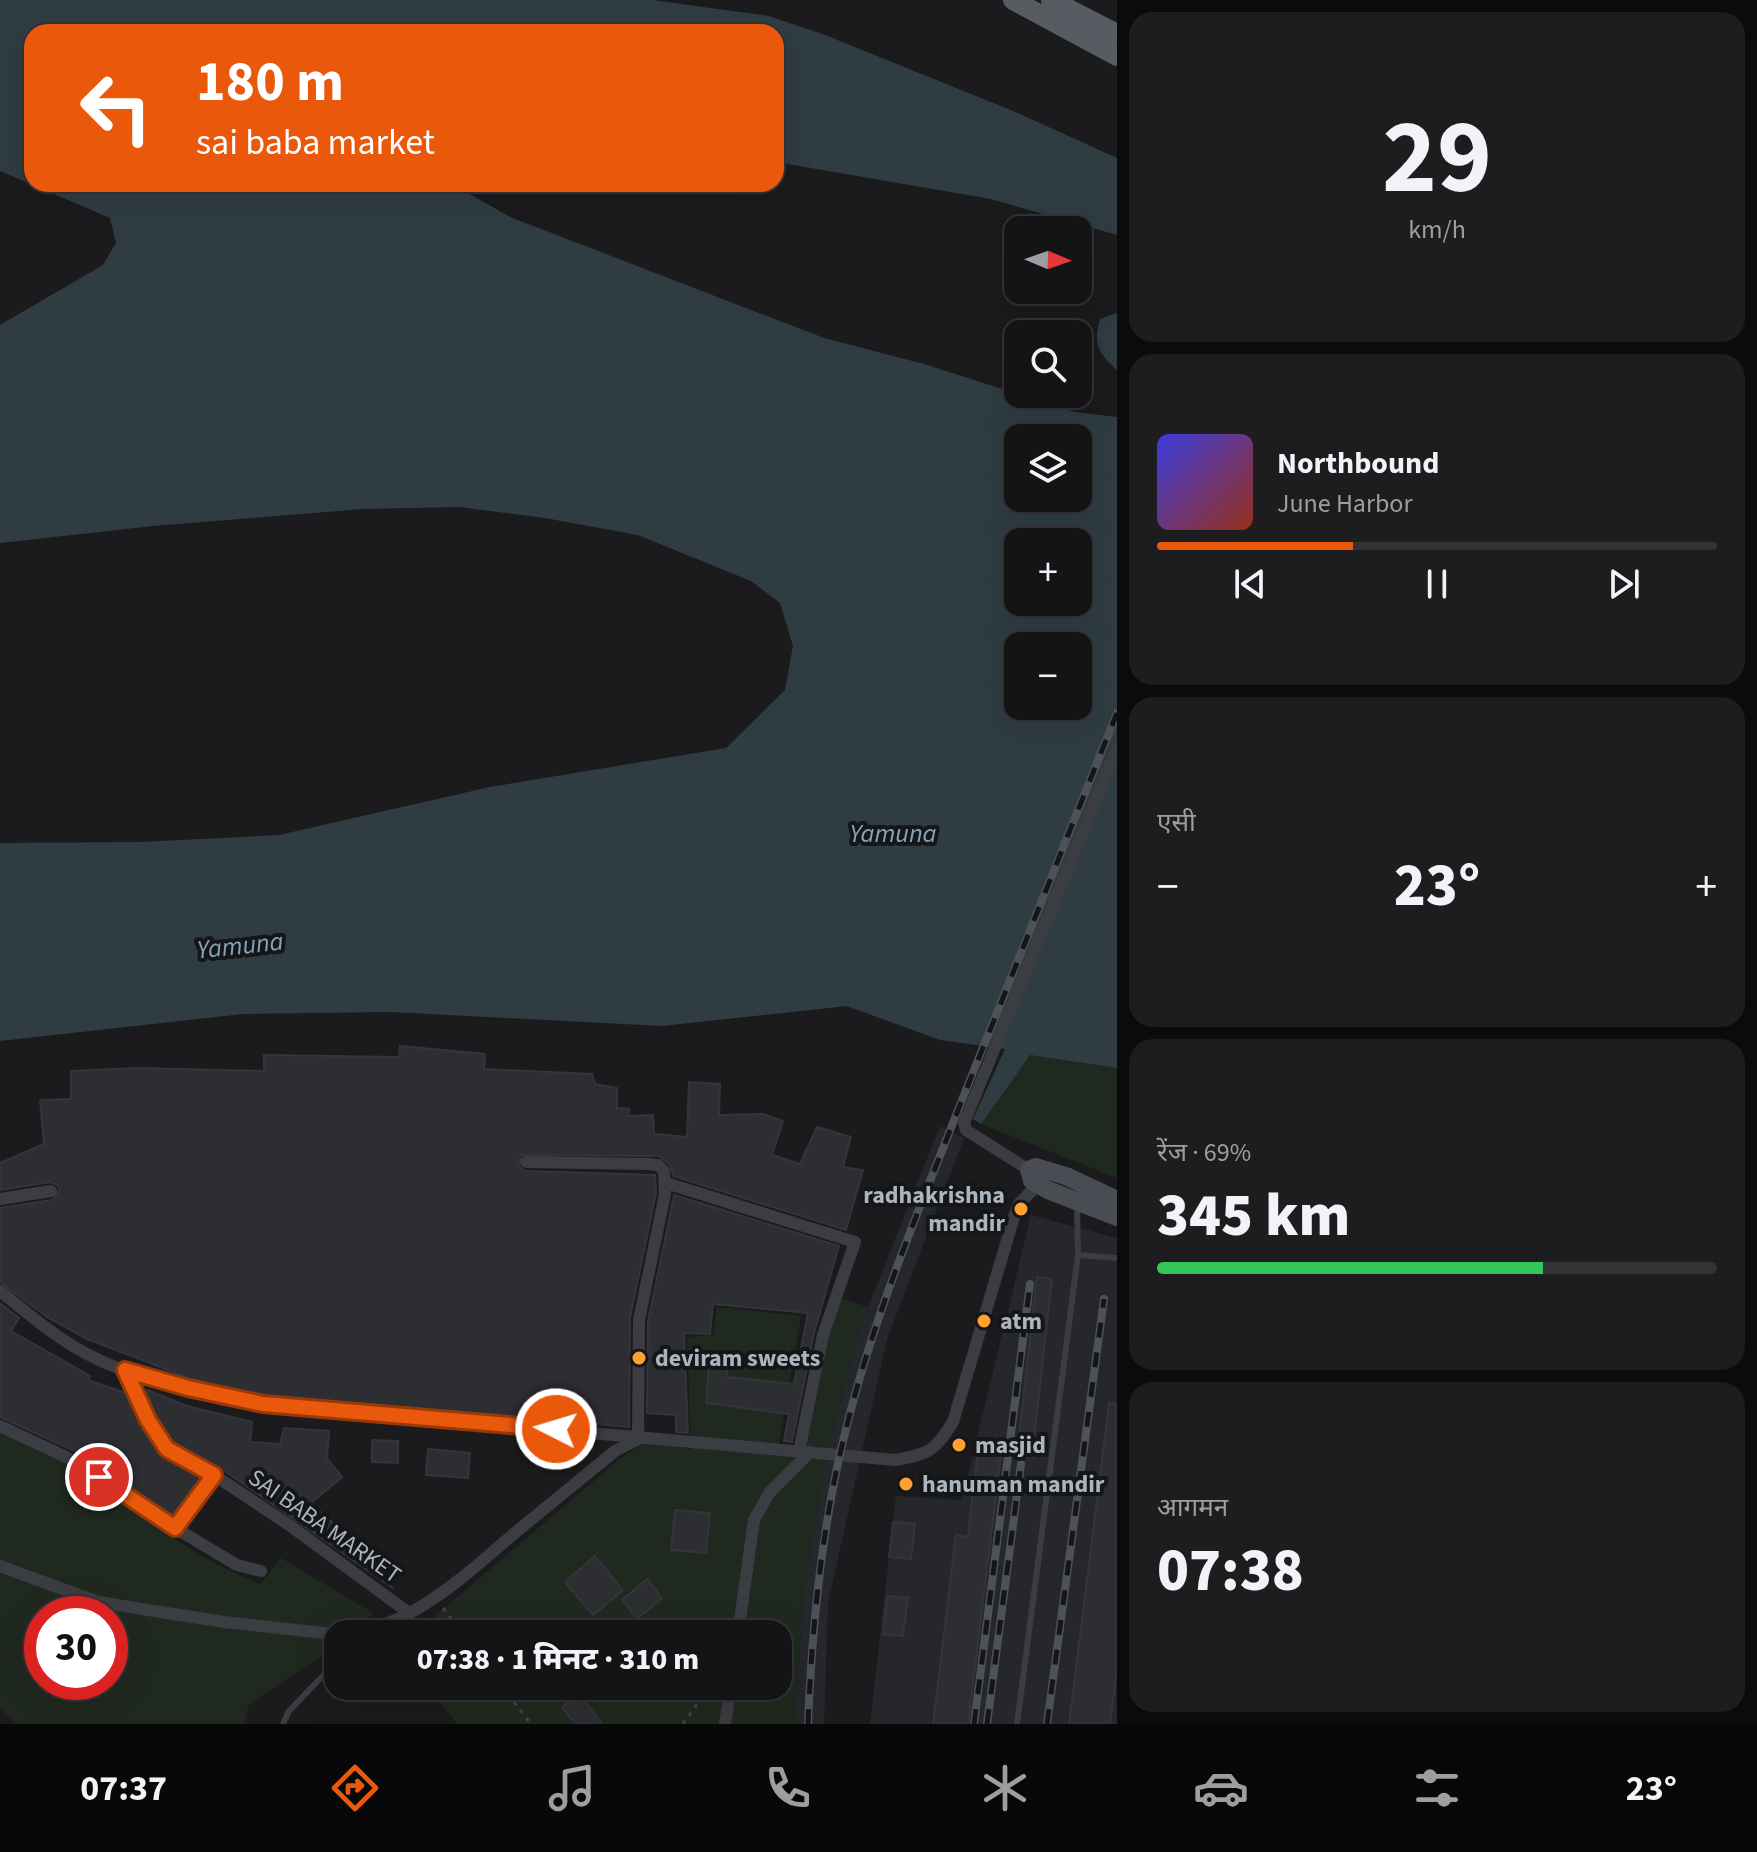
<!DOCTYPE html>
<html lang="hi">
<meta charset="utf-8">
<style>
:root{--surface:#141416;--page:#1d1d1f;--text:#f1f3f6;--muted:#9d9ea1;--line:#333335;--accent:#ea580c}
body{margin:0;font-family:"Source Sans 3","Noto Sans Devanagari",sans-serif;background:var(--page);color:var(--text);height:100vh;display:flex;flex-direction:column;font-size:30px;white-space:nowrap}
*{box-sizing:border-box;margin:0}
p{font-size:26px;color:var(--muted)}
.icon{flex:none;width:44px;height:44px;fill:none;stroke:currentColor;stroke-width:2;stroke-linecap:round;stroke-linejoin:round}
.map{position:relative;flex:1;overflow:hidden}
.sheet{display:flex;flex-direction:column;gap:12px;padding:12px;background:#0b0b0c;width:640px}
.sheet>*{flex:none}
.top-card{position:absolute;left:24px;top:24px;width:760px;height:168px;border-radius:24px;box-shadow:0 8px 32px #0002,0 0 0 2px var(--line);background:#ea580c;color:#fff;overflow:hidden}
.needle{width:52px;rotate:92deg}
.buttons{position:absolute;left:1004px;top:216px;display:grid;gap:16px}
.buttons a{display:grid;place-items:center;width:88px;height:88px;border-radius:16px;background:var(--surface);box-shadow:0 8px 32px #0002,0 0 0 2px var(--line);font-size:40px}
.speed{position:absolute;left:24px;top:1596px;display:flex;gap:16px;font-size:40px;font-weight:700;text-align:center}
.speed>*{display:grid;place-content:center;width:104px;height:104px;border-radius:50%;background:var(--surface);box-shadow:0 8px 32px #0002,0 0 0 2px var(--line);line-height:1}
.speed .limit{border:12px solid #d22;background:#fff;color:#111}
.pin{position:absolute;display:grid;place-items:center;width:68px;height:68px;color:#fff;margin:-34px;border:4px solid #fff;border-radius:50%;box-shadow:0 2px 8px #0007}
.me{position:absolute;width:88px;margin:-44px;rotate:275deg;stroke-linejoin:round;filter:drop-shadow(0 0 6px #0008)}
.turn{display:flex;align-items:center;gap:28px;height:168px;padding:0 40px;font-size:36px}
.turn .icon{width:104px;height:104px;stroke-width:2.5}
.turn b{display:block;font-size:56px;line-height:68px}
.big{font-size:60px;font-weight:800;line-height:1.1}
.sheet .card{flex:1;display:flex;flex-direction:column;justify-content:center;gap:12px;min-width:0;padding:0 28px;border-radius:24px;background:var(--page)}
.sheet .dial{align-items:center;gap:0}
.dial b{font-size:104px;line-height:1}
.song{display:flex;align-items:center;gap:24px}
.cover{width:96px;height:96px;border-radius:12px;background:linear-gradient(135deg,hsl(240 70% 55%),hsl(10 70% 35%))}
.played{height:8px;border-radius:4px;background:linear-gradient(90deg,var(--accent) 35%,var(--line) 35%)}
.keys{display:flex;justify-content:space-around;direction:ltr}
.heat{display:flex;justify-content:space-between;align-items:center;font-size:44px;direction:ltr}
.charge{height:12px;border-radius:6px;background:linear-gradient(90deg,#34c759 69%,var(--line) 0)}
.trip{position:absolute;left:324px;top:1620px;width:468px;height:80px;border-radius:24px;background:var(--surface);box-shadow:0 8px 32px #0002,0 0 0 2px var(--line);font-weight:800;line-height:80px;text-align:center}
.tabs{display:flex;height:128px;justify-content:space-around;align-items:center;background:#080809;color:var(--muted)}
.tabs .icon{width:56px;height:56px}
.tabs .current{color:var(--accent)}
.tabs b{font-size:36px;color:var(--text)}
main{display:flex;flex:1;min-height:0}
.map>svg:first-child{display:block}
.built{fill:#26272b}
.green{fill:#202920;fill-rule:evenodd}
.water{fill:#2f3d43;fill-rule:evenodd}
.building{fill:#2d2e31;stroke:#34353a;stroke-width:2}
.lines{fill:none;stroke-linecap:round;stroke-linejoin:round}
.path{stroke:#41454a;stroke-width:3;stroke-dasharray:4 6;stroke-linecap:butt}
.lane{stroke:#3b3d43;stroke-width:6}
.street{stroke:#3b3d43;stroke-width:12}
.secondary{stroke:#494d53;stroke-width:18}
.primary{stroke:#575b62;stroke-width:20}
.rail-casing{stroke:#4e5258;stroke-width:8}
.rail{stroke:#151618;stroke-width:5;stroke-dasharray:15;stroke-linecap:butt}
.route-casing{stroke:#983908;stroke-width:20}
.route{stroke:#ea580c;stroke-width:14}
.poi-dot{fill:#ffa131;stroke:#151618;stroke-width:3}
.labels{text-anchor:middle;stroke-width:8;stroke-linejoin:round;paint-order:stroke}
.poi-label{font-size:24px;font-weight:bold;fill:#acb4be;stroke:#151618;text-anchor:start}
.street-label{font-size:24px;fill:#acb4be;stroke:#151618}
.water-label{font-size:26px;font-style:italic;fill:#80a7bb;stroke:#151618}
</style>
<main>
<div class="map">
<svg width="1117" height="1724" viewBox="0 0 1117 1724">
<rect width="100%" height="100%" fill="#1b1b1d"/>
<!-- built -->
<path class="built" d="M940 1126 964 1138 887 1339 828 1603 824 1724H795L803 1595 824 1467 859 1330Z
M1031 1215 1117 1238V1724H870L896 1496 962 1500Z"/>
<!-- green -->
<path class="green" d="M1030 1055 1117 1068V1178L981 1124Z
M842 1299 868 1307 859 1330 824 1467 803 1595 795 1724H457L428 1686H778V1634H414L622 1457 647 1442 691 1449 687 1337 714 1335 716 1307 801 1316 779 1445 804 1447 825 1337Z
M0 1429C25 1442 53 1453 76 1470 135 1511 192 1558 260 1584L281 1558 373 1613 351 1634H338V1645L249 1704 244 1724H17L0 1709ZM42 1614H110V1682H42Z"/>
<!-- water -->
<path class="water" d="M0 0H652L769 16 825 35 1013 111 1117 158V235L991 199 776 162V32H32V184H452L510 217 824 338 924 364 1075 412 1117 417V1068L1030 1055 981 1124 973 1119 1005 1049 940 1040 847 1006 662 1026 390 1012 243 1014 0 1041V843L141 842 279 835 490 787 726 748 785 690 793 646 780 603 751 581 638 535 545 518 459 507 363 509 153 526 0 543V325L103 265 116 243 110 218 0 171ZM1018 438H1078V498H1018ZM1018 542H1078V602H1018ZM1018 646H1078V706H1018Z
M1117 313V370C1098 354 1093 343 1100 319Z"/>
<!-- building -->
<path class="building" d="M400 1046 485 1054 484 1069 592 1074 595 1084 617 1088V1108L629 1109 628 1116 653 1115 654 1134 687 1137 689 1082 720 1084 719 1115 763 1114 783 1121 772 1155 800 1164 817 1127 851 1137 843 1167 863 1170 846 1230 673 1176 670 1165 659 1156 521 1155 518 1166 526 1171 655 1175 656 1193 630 1318 629 1427 264 1395 197 1381 87 1339 47 1317 0 1282V1208L52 1200 60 1190 57 1185 50 1182 0 1190V1163L44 1144 40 1100 71 1099V1071L137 1068 264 1071V1055L399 1057Z
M674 1195 839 1246 814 1333 792 1442 784 1441 789 1414 706 1403 709 1361 728 1362 727 1377 794 1384 808 1313 713 1304 710 1334 684 1333 688 1433 676 1432V1415L647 1413 648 1321Z
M1037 1277 1052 1279 1032 1457 1017 1456Z
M0 1303 19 1318 11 1331 90 1376 88 1380 126 1393 140 1424 160 1454 201 1478 173 1516 83 1455 0 1417Z
M147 1390 187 1406 252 1422 250 1442 280 1444 284 1428 329 1431 327 1458 342 1477 311 1503 345 1534 393 1588 219 1467 173 1442 156 1416Z
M1109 1403 1117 1404V1670L1110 1724H1069Z
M372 1440 398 1441V1463L372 1462Z
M428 1449 470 1453 468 1478 426 1475Z
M978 1450 1001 1454 968 1724H933L956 1535 968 1537Z
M675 1510 710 1513 706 1553 671 1550Z
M893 1522 915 1524 911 1559 889 1557Z
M595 1556 623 1590 593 1615 565 1582Z
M647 1579 662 1598 637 1619 622 1600Z
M887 1596 908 1598 903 1636 883 1634Z
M580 1694 602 1724H575L562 1707Z"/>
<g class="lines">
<!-- path -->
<path class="path" d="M443 1608 463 1634
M502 1686 531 1724
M683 1724 710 1686"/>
<!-- lane -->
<path class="lane" d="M1077 1206 1078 1255 1117 1258
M283 1724 289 1711 338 1660
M1017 1724 1078 1255"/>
<!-- street -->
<path class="street" d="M526 1162 648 1164 658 1165 664 1171 665 1194 639 1320 638 1435
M1029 1170 966 1130 964 1123 1117 749
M666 1183 855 1242 823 1335 799 1451
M0 1199 51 1191
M0 1291C27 1313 54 1336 85 1353 139 1382 204 1392 263 1404L895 1460C929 1454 935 1451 953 1422L1014 1217 1019 1204 1038 1184
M125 1370 148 1420 167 1449 214 1475 289 1525 409 1613
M0 1426 79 1463 138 1506 237 1565 261 1571
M175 1528 214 1475
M0 1566 98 1602 224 1622 333 1634C405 1634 464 1576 516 1532 549 1505 582 1478 615 1451L643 1437
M738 1634 754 1520 770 1492 810 1452
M725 1724 731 1686"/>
<!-- secondary -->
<path class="secondary" d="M1117 1200 1066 1176 1036 1167 1029 1170 1032 1181 1048 1190 1117 1217"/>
<!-- primary -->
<path class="primary" d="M1013 0 1117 56
M1051 0 1117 34"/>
<defs>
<path id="rail" d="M808 1724C812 1624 822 1522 847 1425 875 1312 920 1208 962 1100 1014 971 1065 842 1117 713
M974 1724 1030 1284
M987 1724 1021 1464
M1047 1724 1104 1299"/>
</defs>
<!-- rail casing -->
<use href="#rail" class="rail-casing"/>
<!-- rail -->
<use href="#rail" class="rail"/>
</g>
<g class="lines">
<defs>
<path id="route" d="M99 1477 175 1528 214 1475 167 1449 148 1420 125 1370 188 1388 263 1404 556 1429"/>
</defs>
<!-- route casing -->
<use href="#route" class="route-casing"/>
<!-- route -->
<use href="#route" class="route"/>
</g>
<!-- markers -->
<g class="poi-dot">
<circle cx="1021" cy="1209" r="8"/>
<circle cx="984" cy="1321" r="8"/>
<circle cx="639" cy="1358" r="8"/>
<circle cx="959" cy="1445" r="8"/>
<circle cx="906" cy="1484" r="8"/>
</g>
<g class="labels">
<!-- poi labels -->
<g class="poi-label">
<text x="1005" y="1203" text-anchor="end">radhakrishna<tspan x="1005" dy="28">mandir</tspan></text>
<text x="1000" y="1329">atm</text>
<text x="655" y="1366">deviram sweets</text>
<text x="975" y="1453">masjid</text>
<text x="922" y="1492">hanuman mandir</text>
</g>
<!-- street labels -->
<g class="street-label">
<text transform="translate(325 1526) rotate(35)" y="8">SAI BABA MARKET</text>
</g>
<!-- water labels -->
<g class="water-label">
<text x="893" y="842">Yamuna</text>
<text transform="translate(240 945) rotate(-6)" y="9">Yamuna</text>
</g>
</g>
</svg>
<div class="buttons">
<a><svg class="needle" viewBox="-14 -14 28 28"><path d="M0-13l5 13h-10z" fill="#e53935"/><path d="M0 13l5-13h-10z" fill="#9d9ea1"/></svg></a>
<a><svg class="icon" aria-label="search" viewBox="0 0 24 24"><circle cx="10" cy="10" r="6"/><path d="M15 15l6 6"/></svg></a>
<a><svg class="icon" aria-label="layers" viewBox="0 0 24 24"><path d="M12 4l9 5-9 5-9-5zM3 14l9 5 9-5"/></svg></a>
<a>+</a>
<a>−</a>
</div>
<div class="speed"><div class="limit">30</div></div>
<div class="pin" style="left:99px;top:1477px;background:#d93025"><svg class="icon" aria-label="arrive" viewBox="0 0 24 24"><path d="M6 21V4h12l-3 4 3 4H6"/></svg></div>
<svg class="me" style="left:556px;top:1429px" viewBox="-20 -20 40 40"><circle r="17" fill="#ea580c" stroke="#fff" stroke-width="3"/><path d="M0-11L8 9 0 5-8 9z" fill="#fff"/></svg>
<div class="trip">07:38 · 1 मिनट · 310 m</div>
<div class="top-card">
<div class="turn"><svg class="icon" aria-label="left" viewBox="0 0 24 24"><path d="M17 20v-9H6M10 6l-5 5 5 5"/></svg><div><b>180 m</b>sai baba market</div></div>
</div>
</div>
<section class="sheet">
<div class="card dial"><b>29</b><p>km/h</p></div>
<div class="card">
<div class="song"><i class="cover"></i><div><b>Northbound</b><p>June Harbor</p></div></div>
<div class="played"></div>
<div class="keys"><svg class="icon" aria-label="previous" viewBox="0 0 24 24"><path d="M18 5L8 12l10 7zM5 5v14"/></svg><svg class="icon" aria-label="pause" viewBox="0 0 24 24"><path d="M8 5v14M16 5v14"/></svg><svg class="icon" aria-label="next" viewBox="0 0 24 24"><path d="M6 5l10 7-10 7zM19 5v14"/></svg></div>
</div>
<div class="card"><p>एसी</p>
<div class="heat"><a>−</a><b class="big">23°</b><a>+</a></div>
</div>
<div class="card"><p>रेंज · 69%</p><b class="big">345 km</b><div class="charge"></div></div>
<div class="card"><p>आगमन</p><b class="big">07:38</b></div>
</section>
</main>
<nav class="tabs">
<b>07:37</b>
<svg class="icon current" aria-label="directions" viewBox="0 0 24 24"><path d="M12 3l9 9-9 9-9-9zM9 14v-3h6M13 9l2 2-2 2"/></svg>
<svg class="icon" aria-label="music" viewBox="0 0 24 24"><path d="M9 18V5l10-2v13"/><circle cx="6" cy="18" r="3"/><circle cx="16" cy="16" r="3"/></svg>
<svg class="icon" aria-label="phone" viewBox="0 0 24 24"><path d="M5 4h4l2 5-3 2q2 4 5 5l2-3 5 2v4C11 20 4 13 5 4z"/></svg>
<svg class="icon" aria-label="climate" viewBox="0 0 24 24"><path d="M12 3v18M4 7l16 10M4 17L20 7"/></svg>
<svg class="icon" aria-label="car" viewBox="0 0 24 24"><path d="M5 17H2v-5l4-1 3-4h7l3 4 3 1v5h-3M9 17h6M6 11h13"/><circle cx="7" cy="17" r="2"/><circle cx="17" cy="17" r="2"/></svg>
<svg class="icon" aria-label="filters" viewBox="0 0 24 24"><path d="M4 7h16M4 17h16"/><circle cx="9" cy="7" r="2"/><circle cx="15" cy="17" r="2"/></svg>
<b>23°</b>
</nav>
